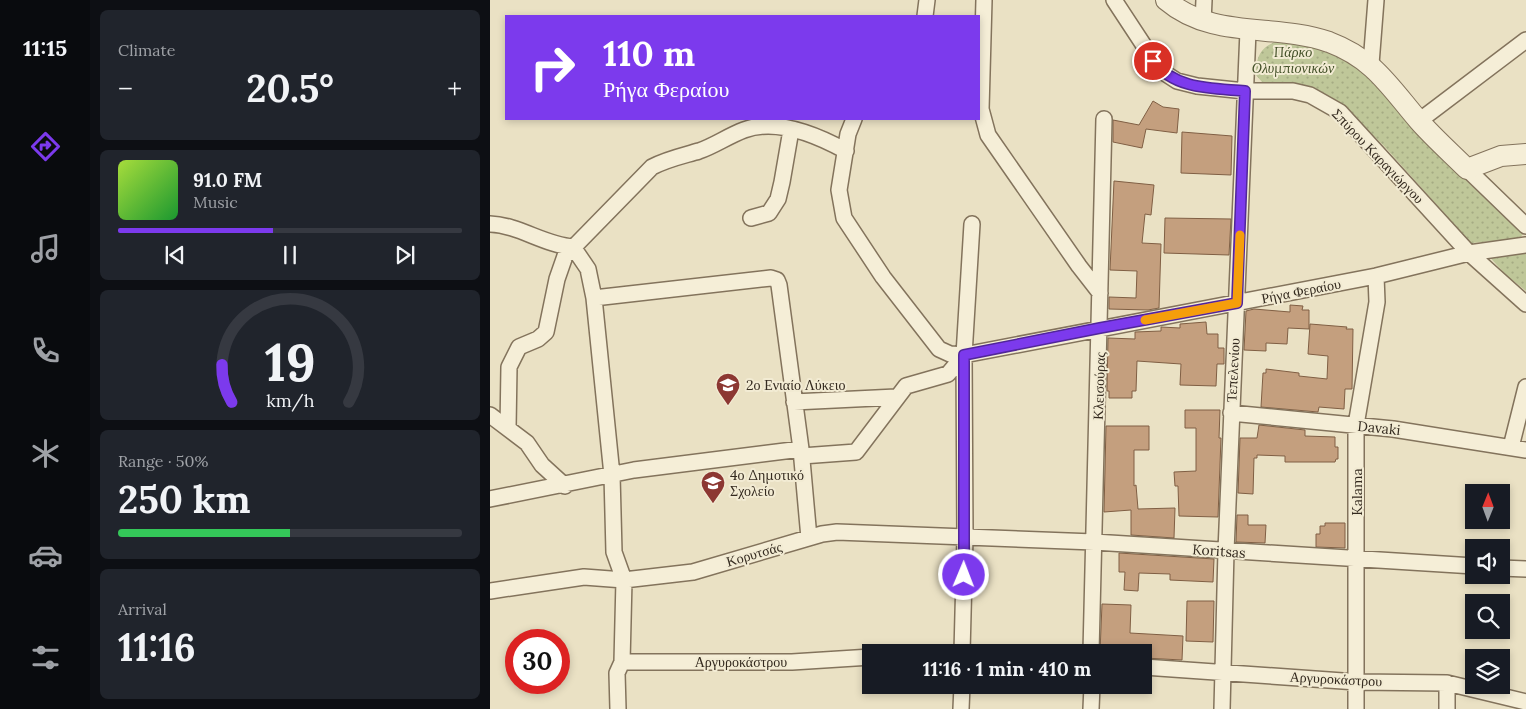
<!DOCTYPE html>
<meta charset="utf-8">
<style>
:root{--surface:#171b24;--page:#20242c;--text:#f1f3f6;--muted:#9ea1a6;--line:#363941;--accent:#7c3aed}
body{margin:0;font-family:Lora,serif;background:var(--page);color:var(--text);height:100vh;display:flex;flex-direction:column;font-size:19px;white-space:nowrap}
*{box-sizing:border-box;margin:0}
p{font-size:16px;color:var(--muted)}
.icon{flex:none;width:28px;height:28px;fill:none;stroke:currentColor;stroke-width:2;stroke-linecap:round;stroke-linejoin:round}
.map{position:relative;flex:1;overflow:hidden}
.panel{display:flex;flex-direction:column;gap:10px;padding:10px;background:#0d0f14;width:400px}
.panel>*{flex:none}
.hud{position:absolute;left:15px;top:15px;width:475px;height:105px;border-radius:0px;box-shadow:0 2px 8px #0003;background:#7c3aed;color:#fff;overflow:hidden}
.needle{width:32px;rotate:1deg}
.buttons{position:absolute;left:975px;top:484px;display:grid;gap:10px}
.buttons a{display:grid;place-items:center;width:45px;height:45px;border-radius:0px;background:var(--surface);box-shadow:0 2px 8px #0003;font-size:25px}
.speed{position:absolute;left:15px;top:629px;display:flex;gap:10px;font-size:25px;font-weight:700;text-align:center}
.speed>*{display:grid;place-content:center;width:65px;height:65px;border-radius:50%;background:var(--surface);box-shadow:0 2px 8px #0003;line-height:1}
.speed .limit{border:8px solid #d22;background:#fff;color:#111}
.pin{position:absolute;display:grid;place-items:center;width:42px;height:42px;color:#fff;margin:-21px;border:2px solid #fff;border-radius:50%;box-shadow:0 1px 5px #0007}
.me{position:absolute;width:55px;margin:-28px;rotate:1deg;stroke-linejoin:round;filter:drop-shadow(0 0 4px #0008)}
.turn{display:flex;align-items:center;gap:18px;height:105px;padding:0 15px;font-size:22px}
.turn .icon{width:65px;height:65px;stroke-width:2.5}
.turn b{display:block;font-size:35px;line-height:42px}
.big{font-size:38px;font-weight:700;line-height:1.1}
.panel .widget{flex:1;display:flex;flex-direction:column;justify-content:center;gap:8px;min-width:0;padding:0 18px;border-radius:8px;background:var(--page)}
.panel .dial{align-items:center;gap:0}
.dial svg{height:130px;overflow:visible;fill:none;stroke:var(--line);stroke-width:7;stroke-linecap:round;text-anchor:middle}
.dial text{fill:var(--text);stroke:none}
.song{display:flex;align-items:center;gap:15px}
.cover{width:60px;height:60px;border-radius:8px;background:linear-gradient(135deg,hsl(80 70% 55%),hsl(130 70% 35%))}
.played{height:5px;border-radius:2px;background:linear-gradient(90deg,var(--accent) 45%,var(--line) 45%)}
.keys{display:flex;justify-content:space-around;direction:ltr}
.heat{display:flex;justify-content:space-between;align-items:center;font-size:28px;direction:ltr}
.charge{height:8px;border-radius:4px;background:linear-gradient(90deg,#34c759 50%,var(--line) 0)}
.trip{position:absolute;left:372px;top:644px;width:290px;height:50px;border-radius:0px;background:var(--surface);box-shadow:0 2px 8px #0003;font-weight:700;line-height:50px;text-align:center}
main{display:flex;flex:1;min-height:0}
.tab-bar{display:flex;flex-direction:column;width:90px;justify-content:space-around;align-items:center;background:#090b0e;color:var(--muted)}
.tab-bar .icon{width:35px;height:35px}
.tab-bar .selected{color:var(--accent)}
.tab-bar b{font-size:22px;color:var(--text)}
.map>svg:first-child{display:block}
.grass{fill:url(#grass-dots)}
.building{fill:#c49f7e;stroke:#805f44}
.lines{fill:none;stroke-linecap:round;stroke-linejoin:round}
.minor-casing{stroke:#83735c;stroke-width:18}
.tertiary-casing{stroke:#83735c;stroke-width:22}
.minor{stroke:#f5eed7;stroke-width:15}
.tertiary{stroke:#f5eed7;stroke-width:20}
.route-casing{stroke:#51269a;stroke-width:12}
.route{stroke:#7c3aed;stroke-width:9}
.slow{stroke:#f59e0b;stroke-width:9}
.labels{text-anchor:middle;stroke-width:4;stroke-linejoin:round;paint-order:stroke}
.park-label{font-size:14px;font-style:italic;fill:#424f27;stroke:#f2ebd3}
.street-label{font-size:14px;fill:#342a1f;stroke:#f2ebd3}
.poi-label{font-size:14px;fill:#342a1f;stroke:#f2ebd3;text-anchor:start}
</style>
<main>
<nav class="tab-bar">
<b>11:15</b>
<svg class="icon selected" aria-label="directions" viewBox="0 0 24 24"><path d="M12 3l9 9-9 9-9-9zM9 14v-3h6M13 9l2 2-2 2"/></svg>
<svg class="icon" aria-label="music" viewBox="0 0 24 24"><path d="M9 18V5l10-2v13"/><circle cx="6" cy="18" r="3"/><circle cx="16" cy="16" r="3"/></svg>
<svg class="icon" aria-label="phone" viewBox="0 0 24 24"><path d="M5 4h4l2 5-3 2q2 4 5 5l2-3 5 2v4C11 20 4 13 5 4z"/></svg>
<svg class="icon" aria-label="climate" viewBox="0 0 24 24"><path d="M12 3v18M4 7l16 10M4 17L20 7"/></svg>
<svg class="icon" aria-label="car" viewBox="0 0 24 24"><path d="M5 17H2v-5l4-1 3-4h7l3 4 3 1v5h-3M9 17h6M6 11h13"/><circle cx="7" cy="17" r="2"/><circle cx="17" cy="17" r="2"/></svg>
<svg class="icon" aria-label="filters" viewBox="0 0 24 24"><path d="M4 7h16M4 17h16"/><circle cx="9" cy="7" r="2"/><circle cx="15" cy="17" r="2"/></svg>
</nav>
<section class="panel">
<div class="widget"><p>Climate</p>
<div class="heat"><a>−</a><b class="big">20.5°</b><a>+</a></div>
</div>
<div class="widget">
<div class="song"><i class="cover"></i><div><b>91.0 FM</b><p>Music</p></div></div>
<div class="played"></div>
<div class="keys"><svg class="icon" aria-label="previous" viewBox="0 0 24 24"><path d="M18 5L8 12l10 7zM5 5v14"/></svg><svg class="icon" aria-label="pause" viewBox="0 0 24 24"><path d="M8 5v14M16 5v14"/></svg><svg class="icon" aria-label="next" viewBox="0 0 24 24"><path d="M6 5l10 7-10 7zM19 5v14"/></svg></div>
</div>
<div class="widget dial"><svg viewBox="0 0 100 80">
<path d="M14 69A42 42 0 1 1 86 69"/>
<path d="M14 69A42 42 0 0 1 8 46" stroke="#7c3aed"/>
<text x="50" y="56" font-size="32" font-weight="700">19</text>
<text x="50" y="72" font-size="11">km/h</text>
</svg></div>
<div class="widget"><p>Range · 50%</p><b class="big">250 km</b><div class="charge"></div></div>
<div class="widget"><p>Arrival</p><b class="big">11:16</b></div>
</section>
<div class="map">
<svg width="1036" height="709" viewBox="0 0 1036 709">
<defs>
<pattern id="grass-dots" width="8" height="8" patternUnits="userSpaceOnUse" patternTransform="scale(1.25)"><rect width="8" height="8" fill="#bfc799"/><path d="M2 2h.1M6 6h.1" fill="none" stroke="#a5ab83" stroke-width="1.8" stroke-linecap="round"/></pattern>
</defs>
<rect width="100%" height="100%" fill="#eae1c4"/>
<!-- grass -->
<path class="grass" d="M807 37 869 66 966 171 1033 234 1029 239 981 243 894 146 849 102 823 87 795 82H772L766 75C765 46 781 41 807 37Z
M1036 248V291L1016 275 995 252Z"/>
<!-- building -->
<path class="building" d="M663 101 673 107 689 109 687 133 656 129 652 148 623 142V120L649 125Z
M692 132 742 136 741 175 691 173Z
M624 181 664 185 661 215 655 214 652 243 671 244 669 308 658 310 619 309V297L646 298 647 271 620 270Z
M675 218 741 219 739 255 674 253Z
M800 305 813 306 812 310H819V329L798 328 797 344 776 343V351L754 350 756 311 764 309 800 312Z
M716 322 717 334H728V348H734V364H727L726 386 690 385 691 364 647 361 646 391H642V398H619V391H617L618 338 645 339V332L671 331V327L690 328V324Z
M820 324 857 327 856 329H863L862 389H855L854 409 829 407 828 412 771 407 773 373H776V369L809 373V376L837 379 838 356 818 354Z
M695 410H730L729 438H731L728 517 689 516 688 486H685L684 472 706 471V428H695Z
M769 425 815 430V436L845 437V447H848V459H846L845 462H795V456L767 455V458H764L763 494 748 493 750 438H767Z
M616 426H659V450H644V486L646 485 648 509 685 508 684 538 641 535V510L614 512Z
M747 515H758V525H776L775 543 746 542Z
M835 523H855V548L826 547V534H830V526H835Z
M629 553 724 559 723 582 680 580V574L649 573 648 591 634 590 635 572H629Z
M697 601H724L723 642 696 641Z
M612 604 641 605 640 633 693 636 692 660 654 658V652H610Z"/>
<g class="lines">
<defs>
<path id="minor" d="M494 0 491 109 498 135 589 266 610 293
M624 0 670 70 687 81 707 86 755 91H803L820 95 850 112 979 253 1036 304
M435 16 437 0
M713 22 714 0
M881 64 886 0
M364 119 358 134 349 190 354 218 393 277 449 349 460 354 474 355 482 224
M929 121 1036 40
M977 169 1036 226
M261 218 279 213 288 199 292 182 301 130
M0 224C29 225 54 245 83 247L98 269 104 298 122 475 124 552 134 580 94 577 0 591
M104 298 281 278 287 280 289 285 311 449 319 538
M304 402 406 397
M741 413 903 429 1036 450
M0 415 37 443 52 465 75 486
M18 428 19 367 29 347 48 339 56 332 67 279 75 256 162 167C177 159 192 156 209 151 224 146 238 136 254 130 287 118 327 135 356 151
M1021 447 1036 387
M312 456 366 452 416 386 458 374 474 355 886 276 979 253 1036 245
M0 499 144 470 311 449
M1011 568 1036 569
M472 652 475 537 474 355
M601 652 614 119
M132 662 134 580 203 572 332 534 347 532 604 542 984 566
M654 667 867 682 957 683 1036 702
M957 683V709
M128 709 127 673 132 662H302L381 657
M471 709 472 685
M601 709 602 685
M732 709 736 551 758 31
M866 709V425L887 302 886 276"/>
<path id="tertiary" d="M676 0C723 40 785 23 839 42 884 59 899 86 929 121 944 138 961 153 977 169L1011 156 1036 154"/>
</defs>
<!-- minor casing -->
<use href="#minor" class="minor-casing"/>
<!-- tertiary casing -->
<use href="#tertiary" class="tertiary-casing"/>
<!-- minor -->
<use href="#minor" class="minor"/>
<!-- tertiary -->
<use href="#tertiary" class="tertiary"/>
</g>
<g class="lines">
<defs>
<path id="route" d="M474 575V355L610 328 747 303 755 91C723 88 685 90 663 61"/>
</defs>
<!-- route casing -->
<use href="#route" class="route-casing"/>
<!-- route -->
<use href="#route" class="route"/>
<!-- slow -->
<path class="slow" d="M655 320 747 303 750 235"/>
</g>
<!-- icons -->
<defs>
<symbol id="school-pin" viewBox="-11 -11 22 30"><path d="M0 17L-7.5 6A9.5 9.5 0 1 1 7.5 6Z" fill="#8c3732" stroke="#f2ebd3"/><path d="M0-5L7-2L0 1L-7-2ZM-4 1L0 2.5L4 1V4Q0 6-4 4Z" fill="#fff"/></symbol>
</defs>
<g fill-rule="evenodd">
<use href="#school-pin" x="224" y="371" width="28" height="38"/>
<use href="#school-pin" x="209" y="469" width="28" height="38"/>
</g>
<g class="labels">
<!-- park labels -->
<g class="park-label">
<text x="803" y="57">Πάρκο<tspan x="803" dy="16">Ολυμπιονικών</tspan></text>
</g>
<!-- street labels -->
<g class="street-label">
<text transform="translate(888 156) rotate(46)" y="5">Σπύρου Καραγιώργου</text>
<text transform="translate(811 291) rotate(-11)" y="5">Ρήγα Φεραίου</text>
<text transform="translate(743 370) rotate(-87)" y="5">Τεπελενίου</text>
<text transform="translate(609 386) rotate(-88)" y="5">Κλεισούρας</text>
<text transform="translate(889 428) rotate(6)" y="5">Davaki</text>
<text transform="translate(867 492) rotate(-90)" y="5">Kalama</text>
<text transform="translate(729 551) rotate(4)" y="5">Koritsas</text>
<text transform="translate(264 554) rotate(-16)" y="5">Κορυτσάς</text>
<text x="251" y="667">Αργυροκάστρου</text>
<text transform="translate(846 679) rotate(3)" y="5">Αργυροκάστρου</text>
</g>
<!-- poi labels -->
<g class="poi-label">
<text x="256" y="390">2ο Ενιαίο Λύκειο</text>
<text x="240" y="480">4ο Δημοτικό<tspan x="240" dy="16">Σχολείο</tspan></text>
</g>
</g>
</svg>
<div class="buttons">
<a><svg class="needle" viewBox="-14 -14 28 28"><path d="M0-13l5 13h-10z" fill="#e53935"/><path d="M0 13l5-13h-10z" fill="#9ea1a6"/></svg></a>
<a><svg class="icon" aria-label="sound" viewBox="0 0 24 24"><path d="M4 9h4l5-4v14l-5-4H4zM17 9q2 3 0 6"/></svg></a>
<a><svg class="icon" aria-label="search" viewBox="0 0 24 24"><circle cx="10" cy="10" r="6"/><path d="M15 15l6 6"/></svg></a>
<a><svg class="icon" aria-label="layers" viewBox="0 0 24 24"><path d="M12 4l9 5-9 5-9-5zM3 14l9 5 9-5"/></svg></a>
</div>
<div class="speed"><div class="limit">30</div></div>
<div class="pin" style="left:663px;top:61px;background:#d93025"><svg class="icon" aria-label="arrive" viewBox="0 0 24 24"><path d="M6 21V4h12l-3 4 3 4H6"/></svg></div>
<svg class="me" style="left:474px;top:575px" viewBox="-20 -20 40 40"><circle r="17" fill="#7c3aed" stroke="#fff" stroke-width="3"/><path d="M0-11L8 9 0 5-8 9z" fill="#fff"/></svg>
<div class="trip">11:16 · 1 min · 410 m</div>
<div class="hud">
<div class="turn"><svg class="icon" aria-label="right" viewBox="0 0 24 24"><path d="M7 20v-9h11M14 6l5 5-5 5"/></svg><div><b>110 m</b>Ρήγα Φεραίου</div></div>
</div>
</div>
</main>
